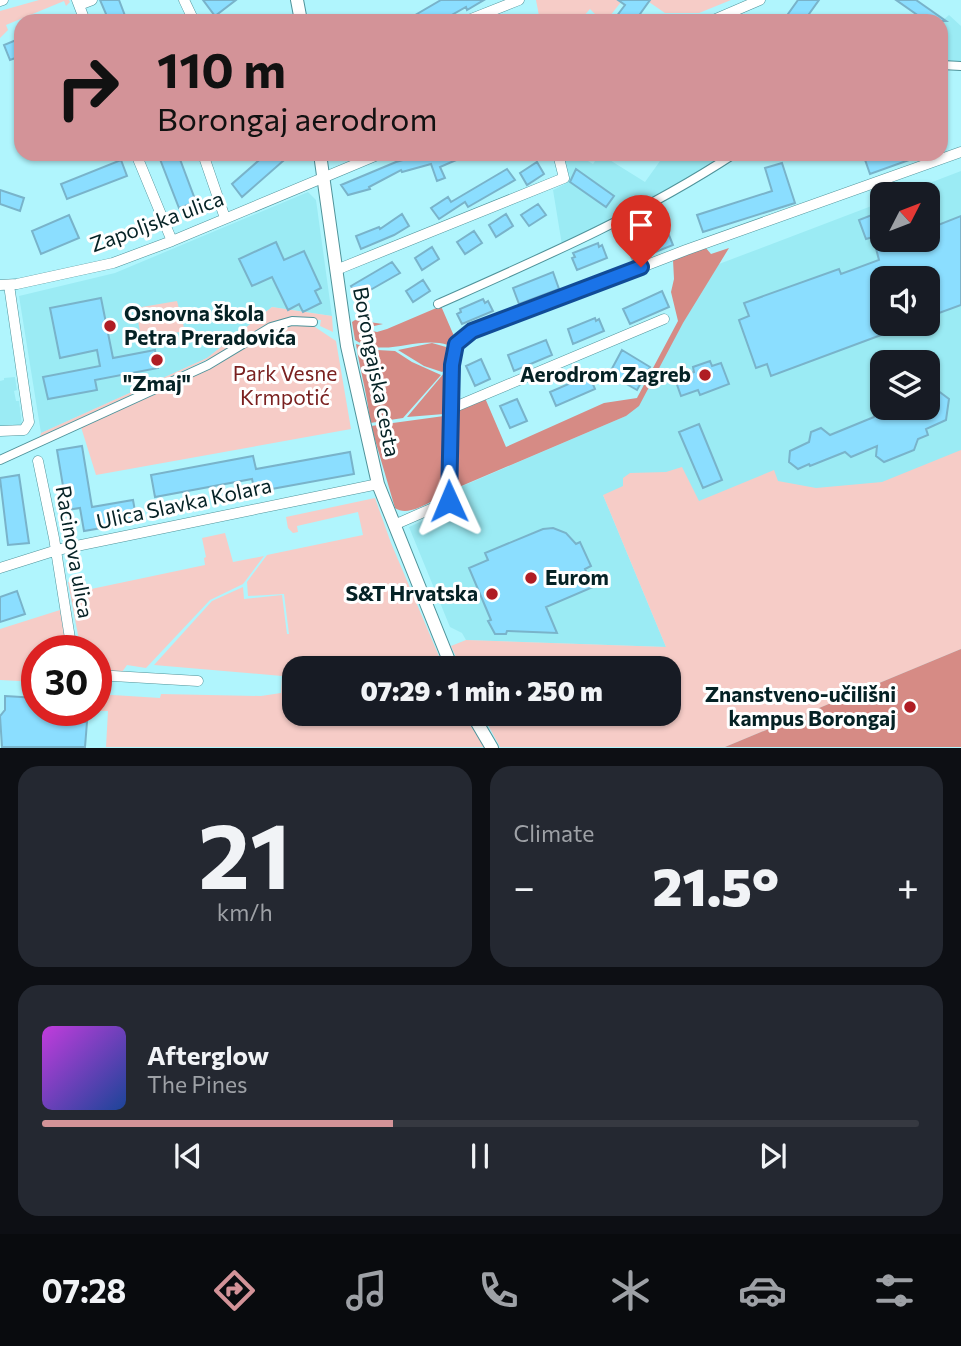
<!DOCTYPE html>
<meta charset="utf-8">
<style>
:root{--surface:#171b24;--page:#242831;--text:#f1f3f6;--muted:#9ea1a6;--line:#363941;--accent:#d39398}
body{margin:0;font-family:Commissioner,sans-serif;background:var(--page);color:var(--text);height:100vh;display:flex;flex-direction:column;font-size:26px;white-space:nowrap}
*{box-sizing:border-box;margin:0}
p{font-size:23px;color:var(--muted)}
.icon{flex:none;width:38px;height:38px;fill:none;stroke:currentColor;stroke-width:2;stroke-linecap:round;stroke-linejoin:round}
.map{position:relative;height:748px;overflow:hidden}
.panel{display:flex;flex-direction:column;gap:18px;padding:18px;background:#0d0f14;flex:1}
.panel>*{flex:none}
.top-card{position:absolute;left:14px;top:14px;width:934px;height:147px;border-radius:21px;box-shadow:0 2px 5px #0004;background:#d39398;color:#111;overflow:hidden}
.needle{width:46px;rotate:48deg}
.controls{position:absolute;left:870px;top:182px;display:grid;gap:14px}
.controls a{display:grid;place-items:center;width:70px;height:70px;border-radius:14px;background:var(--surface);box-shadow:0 2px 5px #0004;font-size:35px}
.speed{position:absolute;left:21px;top:635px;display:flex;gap:14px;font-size:35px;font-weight:700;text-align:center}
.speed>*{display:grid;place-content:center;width:91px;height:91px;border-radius:50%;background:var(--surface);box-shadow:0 2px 5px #0004;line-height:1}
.speed .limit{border:10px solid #d22;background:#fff;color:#111}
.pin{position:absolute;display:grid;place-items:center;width:60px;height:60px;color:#fff;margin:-72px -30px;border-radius:50% 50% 50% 0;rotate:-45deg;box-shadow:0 0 7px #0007}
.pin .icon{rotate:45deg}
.me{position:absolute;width:77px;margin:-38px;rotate:359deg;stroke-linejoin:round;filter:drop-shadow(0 0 5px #0008)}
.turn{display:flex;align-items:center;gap:24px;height:147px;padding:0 28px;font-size:32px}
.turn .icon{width:91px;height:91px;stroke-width:2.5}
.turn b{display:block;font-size:49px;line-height:60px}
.big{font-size:52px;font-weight:800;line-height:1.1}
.panel .widget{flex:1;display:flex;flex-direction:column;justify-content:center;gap:10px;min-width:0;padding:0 24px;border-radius:21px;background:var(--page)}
.panel .dial{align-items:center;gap:0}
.dial b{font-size:91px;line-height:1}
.song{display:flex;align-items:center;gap:21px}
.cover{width:84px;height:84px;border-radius:10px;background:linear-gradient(135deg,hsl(290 70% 55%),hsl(220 70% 35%))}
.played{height:7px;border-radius:4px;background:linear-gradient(90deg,var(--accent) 40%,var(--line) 40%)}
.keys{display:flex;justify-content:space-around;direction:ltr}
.heat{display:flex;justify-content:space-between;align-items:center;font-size:38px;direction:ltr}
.panel .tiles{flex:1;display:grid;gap:18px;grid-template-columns:1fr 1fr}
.widget:last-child{grid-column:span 2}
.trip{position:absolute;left:282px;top:656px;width:399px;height:70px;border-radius:21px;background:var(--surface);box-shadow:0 2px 5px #0004;font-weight:800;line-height:70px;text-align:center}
.tab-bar{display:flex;height:112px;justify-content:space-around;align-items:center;background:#090b0e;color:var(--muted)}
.tab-bar .icon{width:49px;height:49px}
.tab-bar .selected{color:var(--accent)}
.tab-bar b{font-size:32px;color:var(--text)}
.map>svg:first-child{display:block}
.built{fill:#9bebf4;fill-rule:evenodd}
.green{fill:#f6ccc7}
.forest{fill:#d68b85}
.building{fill:#8bdeff;stroke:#79b3ca;stroke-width:2}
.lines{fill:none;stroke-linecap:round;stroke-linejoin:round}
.pedestrian-casing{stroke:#4f939a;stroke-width:10}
.minor-casing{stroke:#4f939a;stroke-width:11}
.tertiary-casing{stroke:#4f939a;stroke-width:14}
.pedestrian{stroke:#fff;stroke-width:8}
.minor{stroke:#fff;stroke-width:10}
.tertiary{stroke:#fff;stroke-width:12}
.route-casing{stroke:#114b97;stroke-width:18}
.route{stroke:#1a73e8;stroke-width:12}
.poi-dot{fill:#af1d24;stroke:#fff;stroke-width:2.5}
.labels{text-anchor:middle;stroke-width:6;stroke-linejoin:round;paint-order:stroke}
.street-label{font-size:21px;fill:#052225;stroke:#fff}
.poi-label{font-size:21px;font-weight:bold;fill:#052225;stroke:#fff;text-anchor:end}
.park-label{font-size:21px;fill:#7a2120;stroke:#fff}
</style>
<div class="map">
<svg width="961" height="748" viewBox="0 0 961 748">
<rect width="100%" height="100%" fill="#b0f5fd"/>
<!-- built -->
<path class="built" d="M949 15 961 26V62H942V21Z
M564 154H576L593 164 600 154 645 182 665 154H729L671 191 562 245 553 190 565 184 570 174 564 170 562 158Z
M961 171V649L603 495 666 647 466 640 462 633 450 627 409 527 438 514 447 516 458 511 460 505 465 502 458 488 626 416 673 336 719 264 882 202V240H928V194H901ZM882 278H928V324H882ZM882 362H928V408H882Z
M308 192 316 200 332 316 272 307 207 358 41 433 19 296 115 273Z
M15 377 17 390 14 391 16 401H19L22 425 0 429V381L4 380V378Z"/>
<!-- green -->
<path class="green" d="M39 0H69L70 2 66 6 64 1 6 25 8 30 0 38V11Z
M536 0H618L621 2 606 21H602L590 9 582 18 584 21H540Z
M650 0H731L699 13H665L649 2Z
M177 301 185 331 141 339 136 308Z
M272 307 332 316 333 332 320 326 321 320 297 318 40 437 41 433 207 358Z
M290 325H312L336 341 351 429 96 475 81 427 211 367 270 331Z
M961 450V649L725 747H500L482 714H668V668H461L451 646 466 640 666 647 603 495 623 486V478L630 473 666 472 682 467 699 501 774 470 778 481 816 488 882 482Z
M375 498 391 543 444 668H362L355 663 333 665 331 668H294V714H342L344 717 353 714H463L485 747H106L108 711H96L97 694 160 698 161 694 261 696 281 693 282 676 154 665 212 601 243 587 244 599 282 595 287 634H289L284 594 248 596 247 582 267 555 363 535 358 512 297 526 298 532 293 533 288 528 286 517Z
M225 533 233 562 264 556 243 584 210 600 146 668 127 665 122 672 96 671V651H81L68 582 74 581 77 592 205 565 204 558 206 557 202 538Z
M60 610 67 651H37V682L0 680V629Z"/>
<!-- forest -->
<path class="forest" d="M705 247 711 254 729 248 683 323 639 406 626 416 452 490 453 416 458 409 485 398 506 447 604 403 637 398 678 321 671 292 674 279 673 260Z
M441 306 454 336 448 345C417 335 385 359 355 340L352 322 355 320 383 324 374 326 359 324 358 328 377 332 387 329Z
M432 343 446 347 445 370 442 372 424 366 398 350Z
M356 344 377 350 395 351 412 362 441 375 403 418 370 423C368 396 360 371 356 344Z
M445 372 444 414 407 417Z
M444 416 441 497C427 503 408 517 395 508L371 426Z
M961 649V747H725Z"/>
<!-- building -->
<path class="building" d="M100 0H119L127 21H109Z
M203 0H236L215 16Z
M441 0H484L467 10 466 7 441 21H405Z
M618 0H650L635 21H613L625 5Z
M798 0H819L804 21H783Z
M896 0H916L946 21H926Z
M21 38V56L10 60 4 45Z
M158 154H178L196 202 179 208Z
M266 154H291L242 197 232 184Z
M423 154H470L440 167 445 178 437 181 431 164 402 172 401 170 369 187 370 189 348 195 341 185 396 162Z
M863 154H922L923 155 870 174Z
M121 160 127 176 67 199 61 184Z
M537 162 544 174 527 185 520 173Z
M782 163 795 203 703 232 697 215 772 191 765 168Z
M507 169 515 180 468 207 465 202 439 219 431 208 448 197 451 202Z
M576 169 614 196 606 207 570 182Z
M0 190 24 198 20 211 0 204Z
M538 204 546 215 529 226 521 215Z
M882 211V247L900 240H928V229L961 216V305L928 317V278H882V324L908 325 771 376 767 364 756 368 739 320 749 316 744 303 839 269 841 274 879 260 873 237 866 239 859 220Z
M402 214 409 226 394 235 361 249 356 236 379 227 380 229Z
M506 214 513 226 496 237 489 225Z
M69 215 79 238 41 254 32 231Z
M666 228 673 245 633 261 626 244Z
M474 231 482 243 465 254 457 242Z
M276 242 284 260 304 251 321 288 315 291 321 303 303 312 299 304 288 310 272 277 252 286 239 259Z
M598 243 599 247 602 245 607 258 577 270 572 258 575 257 573 253Z
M432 247 439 259 422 270 415 258Z
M392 262 400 273 358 297 351 286Z
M553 272 559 289 519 304 513 288Z
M423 280 430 291 413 302 406 291Z
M662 291 669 307 630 324 623 309Z
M101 298 113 358 155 350 158 368 95 380 97 390 48 399 43 377 100 366 97 350 60 358 50 308Z
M483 299 485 303 488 301 493 311 462 324 457 314 461 312 460 309Z
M595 318 596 321 599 319 604 331 573 344 568 329Z
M546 340 552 355 514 371 508 355Z
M622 350 650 367 637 390 609 374Z
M481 359 490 379 475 386 466 366Z
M710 361 712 366 721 363 729 384 700 395 698 390 681 396 675 379 694 372 693 367Z
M589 375 595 389 556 406 550 392Z
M933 387 949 399 946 420 926 429 928 435 918 439 914 450 884 462 876 456 877 446 851 457 845 452 810 466 809 464 798 469 789 462 790 451 809 442 811 432 821 428 830 435 874 417 875 408 882 405V408H928V389Z
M517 399 527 421 510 428 500 406Z
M699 424 722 480 703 488 679 432Z
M82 446 92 507 133 500 137 522 84 531 80 508 67 510 57 450Z
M350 452 354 474 255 492 252 479 155 497 151 475 253 456 256 469Z
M19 475 29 543 8 545 0 478Z
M553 528 566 533 576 544 580 542 591 566 585 569 593 587 546 607 557 633 507 631 506 634H495L488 621 491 620 469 568 488 560 485 553 543 529Z
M17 591 25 614 0 622V597Z
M5 696 37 698V710H82V722H87L85 747H2L0 716 5 710Z"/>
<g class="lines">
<defs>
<path id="pedestrian" d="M942 65 961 66
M438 304C539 259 641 215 734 154
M0 460 208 365 271 327 292 321 313 322"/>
<path id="minor" d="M77 0 85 21
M184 0 194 21
M0 1 3 0
M79 5 92 0
M466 21 519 0
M711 21 760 0
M136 154 172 241
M203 154 225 218
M336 270 564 178 558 154
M0 285 17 284 113 263 172 241 380 154
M450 409 664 319
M0 431 24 430 29 422 9 285
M38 461 54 538 72 651
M394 525 449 501 451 364 456 344 465 335 686 250 961 152
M0 568 57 550 378 484
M96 675 198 681"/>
<path id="tertiary" d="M297 0 301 21
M320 154 347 346 378 484 452 668
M472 714 492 748"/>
</defs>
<!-- pedestrian casing -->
<use href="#pedestrian" class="pedestrian-casing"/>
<!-- minor casing -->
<use href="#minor" class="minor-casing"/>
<!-- tertiary casing -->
<use href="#tertiary" class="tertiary-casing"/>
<!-- pedestrian -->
<use href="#pedestrian" class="pedestrian"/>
<!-- minor -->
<use href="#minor" class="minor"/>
<!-- tertiary -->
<use href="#tertiary" class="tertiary"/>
</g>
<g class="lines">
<defs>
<path id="route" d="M449 501 452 365 456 344 472 331 641 267"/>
</defs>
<!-- route casing -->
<use href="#route" class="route-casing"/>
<!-- route -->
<use href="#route" class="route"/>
</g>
<!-- markers -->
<g class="poi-dot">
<circle cx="110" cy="326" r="7"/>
<circle cx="157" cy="360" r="7"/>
<circle cx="705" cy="375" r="7"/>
<circle cx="531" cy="578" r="7"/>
<circle cx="492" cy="594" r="7"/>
<circle cx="910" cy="707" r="7"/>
</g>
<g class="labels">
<!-- street labels -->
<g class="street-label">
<text transform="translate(157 222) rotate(-20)" y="7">Zapoljska ulica</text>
<text transform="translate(376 372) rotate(79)" y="7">Borongajska cesta</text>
<text transform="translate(184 504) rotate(-12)" y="7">Ulica Slavka Kolara</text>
<text transform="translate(74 552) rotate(80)" y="7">Racinova ulica</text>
</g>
<!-- poi labels -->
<g class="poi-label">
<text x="124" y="321" text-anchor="start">Osnovna škola<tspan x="124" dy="24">Petra Preradovića</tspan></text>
<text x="691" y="382">Aerodrom Zagreb</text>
<text x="157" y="391" text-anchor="middle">"Zmaj"</text>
<text x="545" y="585" text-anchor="start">Eurom</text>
<text x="478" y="601">S&amp;T Hrvatska</text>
<text x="896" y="702">Znanstveno-učilišni<tspan x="896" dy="24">kampus Borongaj</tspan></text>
</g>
<!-- park labels -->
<g class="park-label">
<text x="285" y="381">Park Vesne<tspan x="285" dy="24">Krmpotić</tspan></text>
</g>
</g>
</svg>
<div class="controls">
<a><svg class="needle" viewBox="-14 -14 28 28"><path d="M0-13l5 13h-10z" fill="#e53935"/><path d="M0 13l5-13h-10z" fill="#9ea1a6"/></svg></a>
<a><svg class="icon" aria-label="sound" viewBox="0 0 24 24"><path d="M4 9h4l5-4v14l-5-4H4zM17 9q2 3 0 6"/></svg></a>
<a><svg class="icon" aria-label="layers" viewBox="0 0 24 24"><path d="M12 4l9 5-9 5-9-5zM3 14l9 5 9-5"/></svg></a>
</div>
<div class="speed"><div class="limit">30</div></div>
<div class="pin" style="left:641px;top:267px;background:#d93025"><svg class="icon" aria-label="arrive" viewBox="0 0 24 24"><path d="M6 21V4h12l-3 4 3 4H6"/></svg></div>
<svg class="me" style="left:449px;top:501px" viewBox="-20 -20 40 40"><path d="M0-17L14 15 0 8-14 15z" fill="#1a73e8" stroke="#fff" stroke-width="4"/></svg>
<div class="trip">07:29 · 1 min · 250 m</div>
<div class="top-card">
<div class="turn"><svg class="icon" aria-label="right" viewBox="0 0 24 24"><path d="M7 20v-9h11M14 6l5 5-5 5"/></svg><div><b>110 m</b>Borongaj aerodrom</div></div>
</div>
</div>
<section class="panel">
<div class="tiles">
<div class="widget dial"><b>21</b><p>km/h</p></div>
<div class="widget"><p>Climate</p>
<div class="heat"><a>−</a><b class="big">21.5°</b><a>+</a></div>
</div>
<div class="widget">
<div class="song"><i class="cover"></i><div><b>Afterglow</b><p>The Pines</p></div></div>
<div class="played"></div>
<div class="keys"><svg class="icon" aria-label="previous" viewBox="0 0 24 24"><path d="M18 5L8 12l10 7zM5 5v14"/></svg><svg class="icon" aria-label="pause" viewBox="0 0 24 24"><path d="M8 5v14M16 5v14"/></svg><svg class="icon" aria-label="next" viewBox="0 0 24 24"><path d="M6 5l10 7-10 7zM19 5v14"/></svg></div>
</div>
</div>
</section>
<nav class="tab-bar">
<b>07:28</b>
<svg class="icon selected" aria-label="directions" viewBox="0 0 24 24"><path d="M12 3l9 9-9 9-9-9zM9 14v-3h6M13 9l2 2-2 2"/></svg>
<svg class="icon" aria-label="music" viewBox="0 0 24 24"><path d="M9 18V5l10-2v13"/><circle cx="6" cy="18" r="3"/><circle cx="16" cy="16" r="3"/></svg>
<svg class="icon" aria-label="phone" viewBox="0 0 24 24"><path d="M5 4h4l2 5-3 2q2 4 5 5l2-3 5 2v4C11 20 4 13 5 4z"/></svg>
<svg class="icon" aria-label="climate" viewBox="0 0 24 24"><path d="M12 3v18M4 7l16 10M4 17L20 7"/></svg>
<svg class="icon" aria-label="car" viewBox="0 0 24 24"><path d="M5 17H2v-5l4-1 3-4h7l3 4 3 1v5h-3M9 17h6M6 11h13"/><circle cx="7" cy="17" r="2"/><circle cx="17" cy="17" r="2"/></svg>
<svg class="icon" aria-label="filters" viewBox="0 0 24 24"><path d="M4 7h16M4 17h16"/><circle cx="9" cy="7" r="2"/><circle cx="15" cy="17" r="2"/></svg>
</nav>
